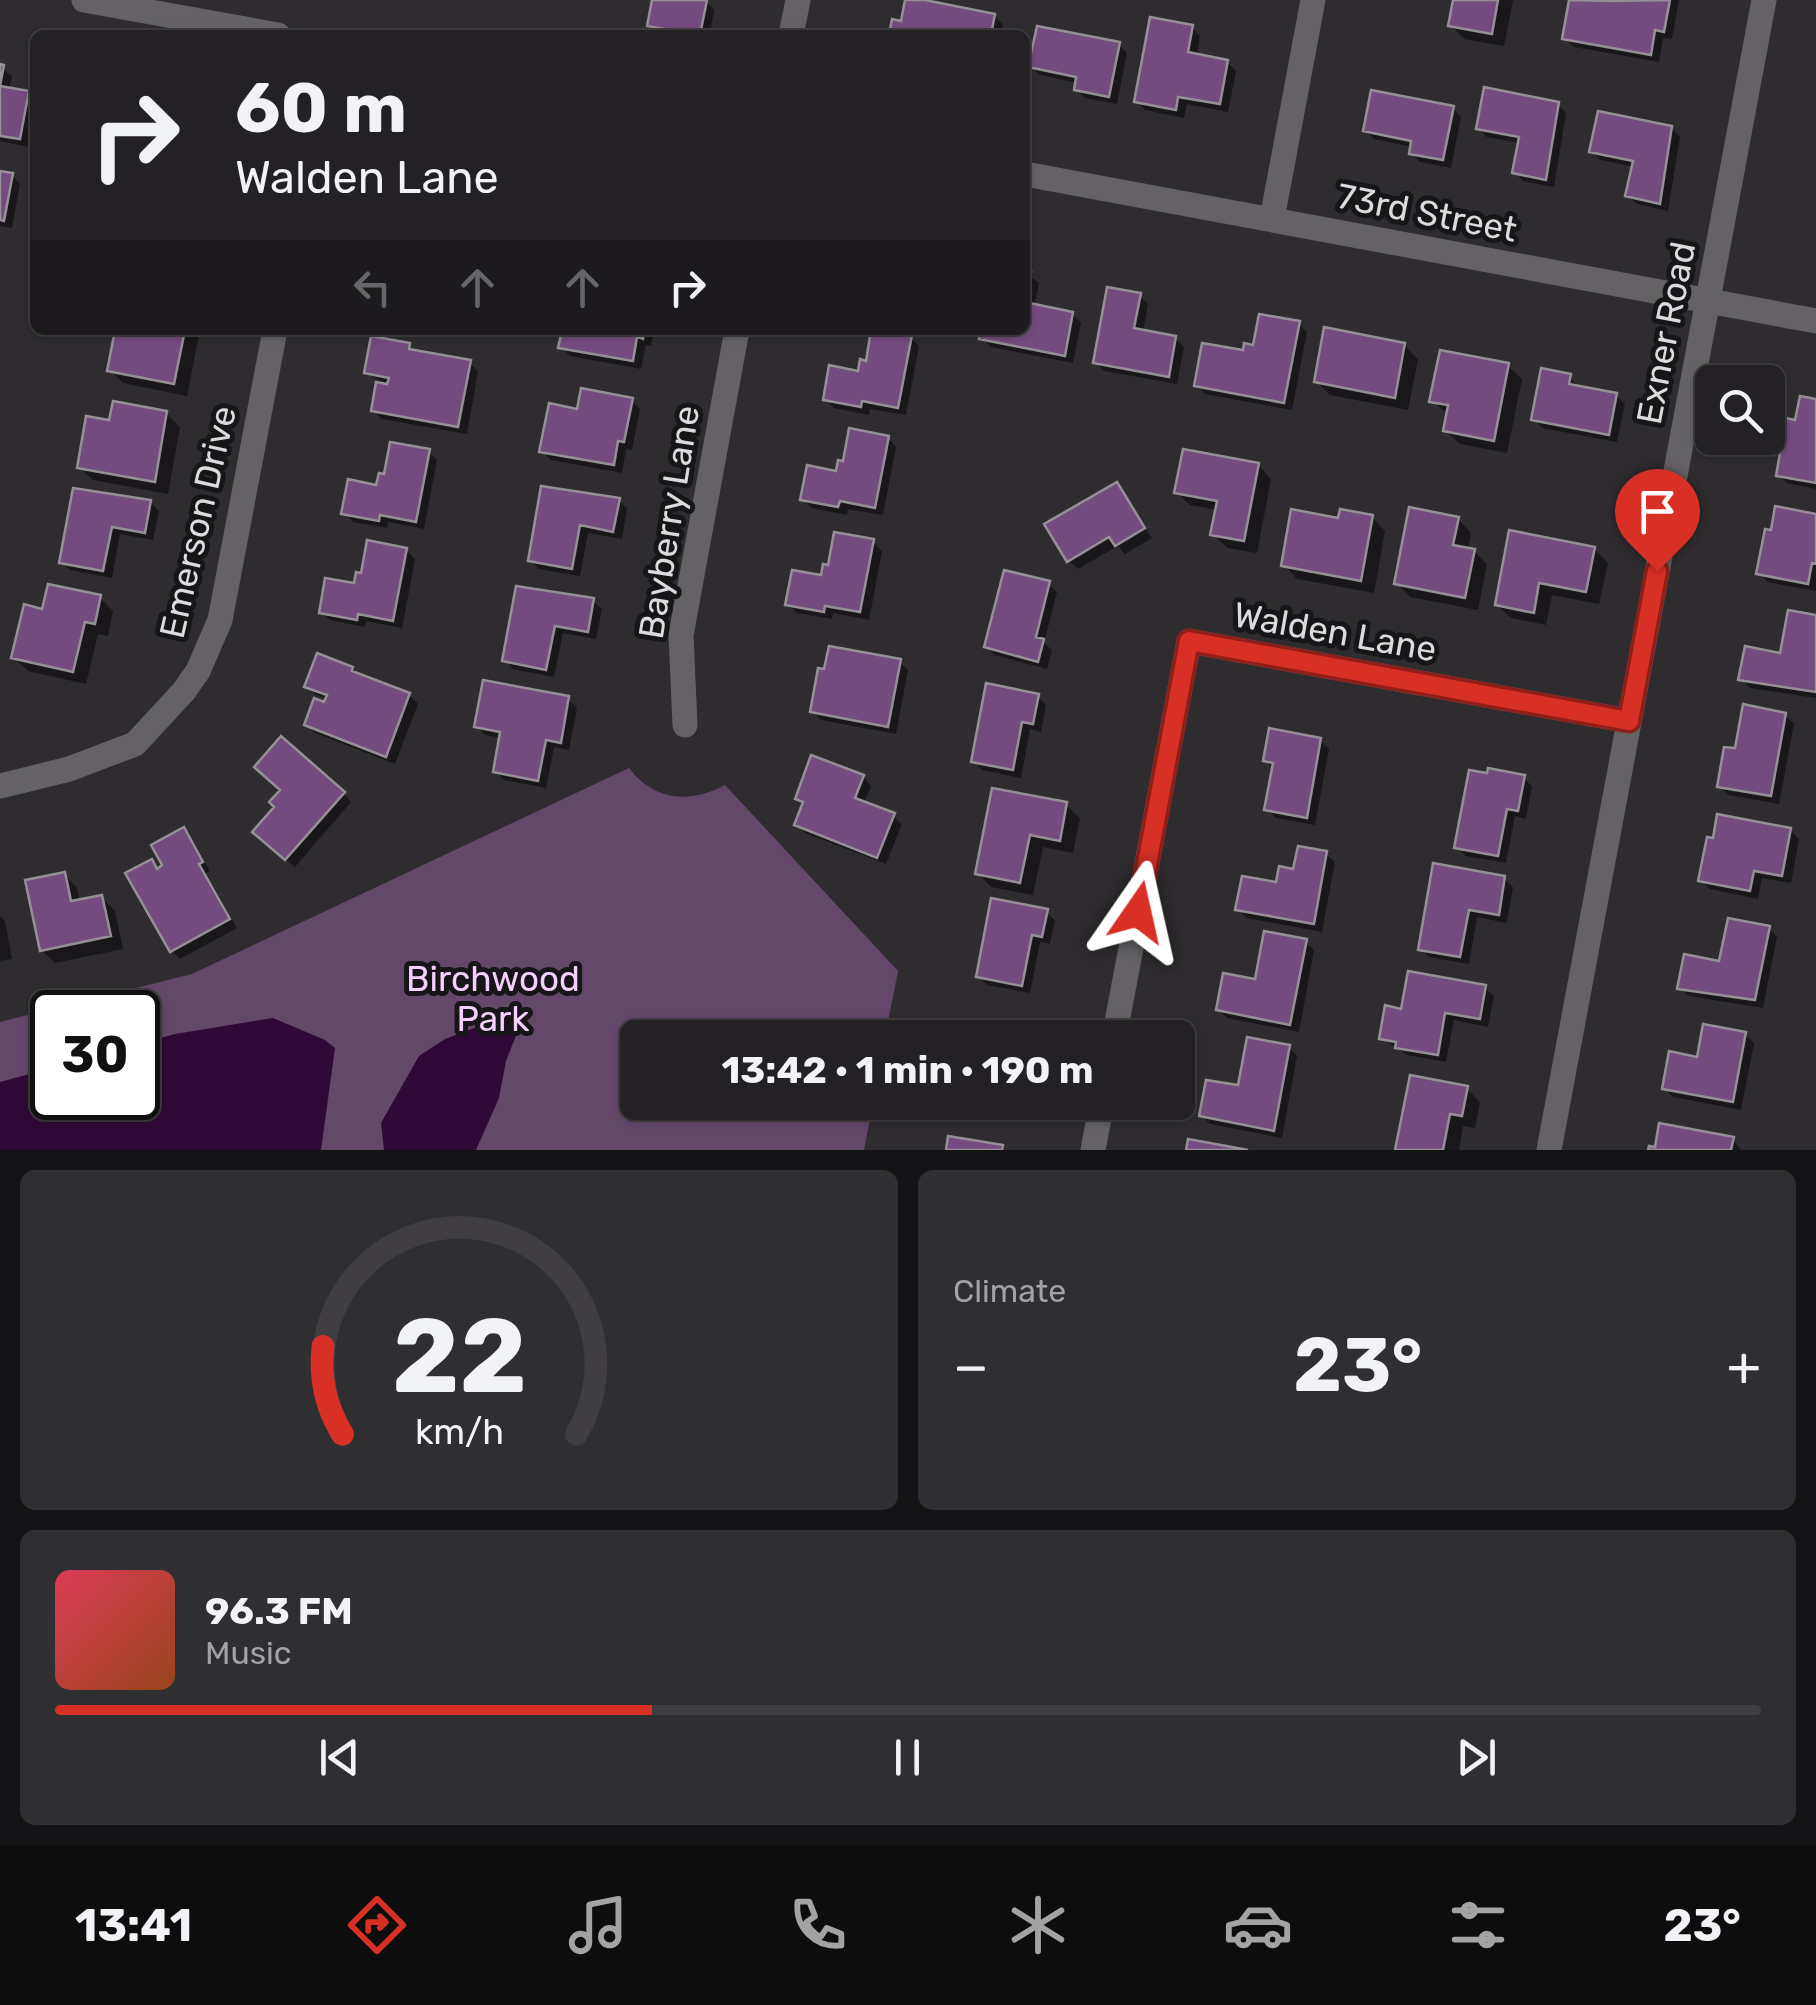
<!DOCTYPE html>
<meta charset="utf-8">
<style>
:root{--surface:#232124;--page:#2f2e31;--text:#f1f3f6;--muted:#a3a3a6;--line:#403e41;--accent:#d93025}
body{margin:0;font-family:Rubik,sans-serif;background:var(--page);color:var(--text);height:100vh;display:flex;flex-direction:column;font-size:38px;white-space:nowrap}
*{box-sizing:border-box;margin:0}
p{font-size:32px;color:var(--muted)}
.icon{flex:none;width:55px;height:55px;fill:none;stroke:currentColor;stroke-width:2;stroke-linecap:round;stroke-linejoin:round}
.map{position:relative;height:1150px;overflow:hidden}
.details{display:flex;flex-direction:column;gap:20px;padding:20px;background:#131214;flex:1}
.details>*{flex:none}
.hud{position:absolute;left:30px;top:30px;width:1000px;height:305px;border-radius:15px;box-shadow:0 2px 8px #0004,0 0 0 2px var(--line);background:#232124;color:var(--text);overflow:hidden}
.fabs{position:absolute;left:1695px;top:365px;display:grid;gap:20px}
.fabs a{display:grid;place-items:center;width:90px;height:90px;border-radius:15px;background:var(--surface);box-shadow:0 2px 8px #0004,0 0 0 2px var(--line);font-size:50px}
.speed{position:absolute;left:30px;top:990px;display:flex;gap:20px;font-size:50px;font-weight:700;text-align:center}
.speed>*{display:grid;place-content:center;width:130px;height:130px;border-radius:50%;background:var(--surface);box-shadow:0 2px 8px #0004,0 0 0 2px var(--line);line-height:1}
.speed .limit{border:5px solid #111;border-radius:15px;background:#fff;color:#111}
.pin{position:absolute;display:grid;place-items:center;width:85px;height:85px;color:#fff;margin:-102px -42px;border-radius:50% 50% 50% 0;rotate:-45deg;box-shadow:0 0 10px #0007}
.pin .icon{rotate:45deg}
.me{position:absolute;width:110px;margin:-55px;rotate:11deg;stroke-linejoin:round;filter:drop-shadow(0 0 8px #0008)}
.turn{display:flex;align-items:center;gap:35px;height:210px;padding:0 40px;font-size:45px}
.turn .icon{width:130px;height:130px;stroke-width:2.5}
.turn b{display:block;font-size:70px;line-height:85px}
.lanes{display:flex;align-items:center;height:95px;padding:0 40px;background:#0003;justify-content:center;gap:50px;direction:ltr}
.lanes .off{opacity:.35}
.big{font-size:75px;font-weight:700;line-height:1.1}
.details .widget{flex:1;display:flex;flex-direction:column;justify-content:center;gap:15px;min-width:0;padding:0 35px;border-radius:15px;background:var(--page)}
.details .dial{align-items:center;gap:0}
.dial svg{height:260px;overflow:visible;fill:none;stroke:var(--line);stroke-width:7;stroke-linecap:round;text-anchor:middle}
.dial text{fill:var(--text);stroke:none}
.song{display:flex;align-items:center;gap:30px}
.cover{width:120px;height:120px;border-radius:15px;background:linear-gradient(135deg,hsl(350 70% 55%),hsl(20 70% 35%))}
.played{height:10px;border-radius:5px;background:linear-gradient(90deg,var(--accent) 35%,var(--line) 35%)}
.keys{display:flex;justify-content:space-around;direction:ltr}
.heat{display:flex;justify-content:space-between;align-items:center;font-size:55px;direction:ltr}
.details .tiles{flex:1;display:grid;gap:20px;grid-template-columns:1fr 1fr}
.widget:last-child{grid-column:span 2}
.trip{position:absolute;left:620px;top:1020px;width:575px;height:100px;border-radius:15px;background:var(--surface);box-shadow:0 2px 8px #0004,0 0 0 2px var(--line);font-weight:700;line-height:100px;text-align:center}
.menu{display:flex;height:160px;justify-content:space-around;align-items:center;background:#0e0d0e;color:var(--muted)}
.menu .icon{width:70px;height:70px}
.menu .current{color:var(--accent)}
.menu b{font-size:45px;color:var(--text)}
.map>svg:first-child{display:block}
.green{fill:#63486a;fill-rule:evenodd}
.water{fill:#310939}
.shadow{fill:#0007}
.building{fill:#744b7e;stroke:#949095;stroke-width:2.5}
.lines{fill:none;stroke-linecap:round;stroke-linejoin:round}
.street{stroke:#646265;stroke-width:25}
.route-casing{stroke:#8d1f18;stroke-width:25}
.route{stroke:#d93025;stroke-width:18}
.labels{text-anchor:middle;stroke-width:10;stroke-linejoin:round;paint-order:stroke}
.street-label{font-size:35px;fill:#dcdadd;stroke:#161517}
.park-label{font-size:35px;fill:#f5cffd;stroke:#161517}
</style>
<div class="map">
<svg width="1816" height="1150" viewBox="0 0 1816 1150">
<rect width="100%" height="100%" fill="#2f2c30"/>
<!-- green -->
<path class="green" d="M629 768C654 801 690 804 725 785L898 971 885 1037 638 1038V1102L873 1103 864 1150H0V1022L192 974ZM52 1012H138V1098H52Z"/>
<!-- water -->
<path class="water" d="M273 1018 325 1040 335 1048 321 1150H0V1082L52 1068V1098H138V1044L175 1034Z
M521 1023 506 1061 499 1098 476 1150H384L381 1123 419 1056 445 1039 485 1024Z"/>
<!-- shadow -->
<path class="shadow" d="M654 0H705L714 10 710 35 658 34 650 25Z
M908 0 994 16 1003 25 1001 35H891L903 24Z
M1456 0H1513L1504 46 1464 39 1451 25Z
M1572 0 1615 3 1616 0H1679L1672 39 1663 38 1659 62 1574 47 1565 38Z
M1192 27 1200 36 1197 56 1227 62 1236 71 1228 112 1187 104 1184 118 1145 110 1137 102Z
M1118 44 1127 53 1117 104 1085 98 1077 89 1078 83 1040 75 1031 67Z
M0 67 12 76 9 90 28 93 35 100 28 147 0 141Z
M1558 105 1566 113 1554 187 1523 181 1515 172 1520 143 1487 137 1478 128Z
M1453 108 1461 117 1451 168 1420 162 1411 153 1412 147 1374 139 1366 130Z
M1671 128 1680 137 1668 211 1637 204 1628 196 1634 167 1601 160 1592 152Z
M0 173 12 175 20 184 12 228 0 226Z
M1025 273 1039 283 1034 307 1072 314 1081 323 1073 363 991 347 982 338 983 330H1025Z
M1140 296 1148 304 1143 332 1175 338 1184 347 1177 384 1104 371 1095 362Z
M1299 324 1307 332 1292 410 1205 394 1197 385Z
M118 330H200L187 396 123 383 110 370Z
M564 330H654L651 346 646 345 641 369 570 356 561 347Z
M910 337 919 346 906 415 870 409 869 415 834 408 825 399 860 374 868 364Z
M1404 345 1418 359 1408 410 1330 395 1316 381Z
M409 346 416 353 469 363 478 371 467 434 382 419 373 410 379 381 367 372Z
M1508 366 1522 379 1507 453 1460 444 1446 431 1449 415 1432 401Z
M1570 377 1578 388 1616 395 1625 404 1617 442 1542 428 1534 419Z
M631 400 640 409 632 450 626 449 622 473 551 460 542 451 579 412Z
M1816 402V489L1787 483 1778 475 1797 423Z
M166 413 180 427 168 494 93 480 79 467 111 423Z
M888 438 896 447 883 515 848 509 847 515 812 508 803 500 838 474 845 464Z
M429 452 437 460 424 529 388 522 387 528 353 522 344 513Z
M1258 465 1271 479 1257 553 1227 548 1213 534 1218 510 1190 505 1177 492Z
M1117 485 1152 538 1125 554 1118 546 1078 569 1069 561Z
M544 489 619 500 627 509 622 539 588 533 580 576 539 569 530 560Z
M75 490 150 502 159 511 153 540 120 534 112 578 70 570 62 562Z
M1816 516V591L1768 582 1759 573 1773 533Z
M1372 517 1385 531 1374 593 1297 579 1284 565 1340 520Z
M1458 519 1471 533 1468 550 1474 551 1487 564 1478 610 1410 597 1397 583Z
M873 542 882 551 869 620 833 613 832 619 797 613 788 604Z
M1594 549 1608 563 1599 604 1552 595 1546 625 1511 618 1497 605Z
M406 550 415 559 402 628 366 621 365 627 330 620 321 612Z
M1048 584 1057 592 1044 643 1052 650 1047 669 995 655 986 647Z
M518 589 593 601 602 609 596 639 563 633 554 677 513 669 505 660Z
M100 598 113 611 108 636 98 634 86 684 28 671 14 657 44 612Z
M1816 617V698L1750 688 1741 679 1782 656Z
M899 662 908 670 896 734 821 720 812 711Z
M352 669 360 677 409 695 418 704 395 764 315 733 306 725 328 699 316 695 307 686Z
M1037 696 1046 705 1041 732 1030 729 1021 778 982 770 973 761Z
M568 699 577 708 569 750 554 747 546 788 504 780 496 771 502 738 485 735 477 726Z
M1785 715 1794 724 1779 804 1728 795 1720 786 1737 751Z
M1320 740 1329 749 1315 825 1276 818 1267 809 1275 770 1265 760Z
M863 777 871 786 864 804 893 816 902 824 886 864 805 833 797 825 804 805 798 798Z
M1523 778 1532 786 1526 819 1515 816 1506 863 1466 856 1457 847Z
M283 790 343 793 351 802 295 867 264 841Z
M1066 805 1080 818 1073 853 1043 847 1033 895 991 887 978 873Z
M184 830 192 839 210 871 206 873 237 928 180 959 172 951 151 862 160 870Z
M1790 830 1799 839 1791 883 1762 878 1758 899 1710 889 1701 881 1715 841Z
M1326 854 1335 862 1322 932 1247 918 1238 909Z
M64 874 77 888 80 902 101 897 115 911 123 949 55 963 42 950Z
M1504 879 1513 887 1507 923 1477 917 1469 964 1429 957 1421 949Z
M1046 912 1055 920 1050 944 1040 942 1030 993 987 985 978 976Z
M0 916 5 921 12 959 0 961Z
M1769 928 1777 937 1763 1008 1689 996 1680 988 1721 964Z
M1305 942 1314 950 1299 1032 1227 1018 1218 1010Z
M1485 988 1494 996 1488 1027 1454 1020 1446 1062 1407 1055 1381 1038 1403 1012Z
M1745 1034 1754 1043 1741 1110 1673 1097 1664 1088 1699 1060Z
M1289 1048 1297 1056 1282 1138 1210 1124 1202 1116Z
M1467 1089 1480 1102 1475 1128 1463 1126 1459 1150H1398Z
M957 1102H1007L1004 1122 965 1115Z
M1732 1139 1741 1150H1651Z"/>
<!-- building -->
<path class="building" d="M652 0H707L700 35 647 26Z
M905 0H925L995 14 991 35H889L892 19 901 21Z
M1453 0H1498L1492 34 1448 26Z
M1569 0 1613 1 1670 0 1664 32 1655 30 1651 55 1562 39Z
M1150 17 1193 25 1188 52 1228 60 1220 104 1178 97 1176 110 1134 102Z
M1037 26 1120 42 1109 97 1074 90 1076 77 1028 67Z
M0 64 4 65 0 86 29 91 20 139 0 136Z
M1484 87 1559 102 1546 180 1512 173 1519 137 1476 129Z
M1371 90 1454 106 1443 160 1409 154 1411 141 1363 131Z
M1598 111 1672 126 1660 204 1625 196 1633 161 1589 152Z
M0 171 13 173 4 221 0 220Z
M1025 271 1031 272 1025 302 1073 312 1065 356 979 339 981 330H1025Z
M1107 287 1141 293 1134 328 1176 336 1169 377 1093 363Z
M1259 314 1300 321 1284 403 1194 386 1202 343 1243 350 1244 343 1253 345Z
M1324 327 1405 343 1395 398 1314 382Z
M115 330H185L174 384 107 371Z
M562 330H645L643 339 637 337 633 361 558 348Z
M871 330 912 335 898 408 862 401 861 407 823 400 829 365 858 371 860 359 866 361Z
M371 336 410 343 409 349 471 360 458 427 371 411 376 382 387 384 389 378 364 373Z
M1440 350 1509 363 1494 441 1443 431 1448 405 1429 402Z
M1541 368 1571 374 1569 384 1617 393 1609 435 1531 420Z
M581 388 633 398 624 442 618 441 614 465 539 452 549 403 577 409Z
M1800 396 1816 399V483L1776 476 1786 418 1795 420Z
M113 401 167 411 155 482 77 468 86 416 109 420Z
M849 428 889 436 875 508 840 501 838 507 800 500 807 465 836 471 838 460 843 461Z
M390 442 430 449 416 522 380 515 379 521 341 514 348 479 376 485 379 473 384 474Z
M1183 449 1259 463 1244 541 1210 535 1217 501 1174 493Z
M1117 482 1145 528 1115 546 1109 537 1067 562 1044 524Z
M541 486 620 498 613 532 580 525 572 569 528 561Z
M73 488 151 500 145 533 112 527 103 571 59 563Z
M1775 506 1816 514V564L1812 563 1808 584 1756 574 1765 529 1771 530Z
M1409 507 1459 517 1453 545 1475 549 1465 598 1394 584Z
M1291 509 1338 518 1340 509 1373 515 1361 581 1281 566Z
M1509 530 1595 547 1586 592 1539 583 1534 613 1495 605Z
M834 532 874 539 860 612 825 606 824 612 785 605 792 570 821 575 823 564 828 565Z
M367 540 407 548 393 621 358 614 357 620 319 613 325 578 354 583 356 572 361 573Z
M1004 570 1050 581 1036 637 1044 639 1038 662 984 647Z
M48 584 101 595 95 624 85 622 73 672 11 658 24 604 42 609Z
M516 586 594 598 588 632 555 626 546 670 502 661Z
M1788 610 1816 615V692L1738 680 1745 646 1780 653Z
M829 646 901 659 888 727 810 712 818 668 824 669Z
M317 653 353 667 352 671 410 693 386 757 304 725 314 698 324 702 327 695 304 687Z
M483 680 569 696 561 743 546 740 538 781 493 772 500 732 474 727Z
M986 683 1039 694 1033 724 1022 722 1013 770 971 762Z
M1743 704 1786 713 1771 796 1717 787 1724 747 1735 748Z
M1269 728 1321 738 1307 818 1264 810 1273 763 1263 761Z
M281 736 345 792 285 860 252 832 274 807 269 802 280 790 254 767Z
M811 755 864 775 855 798 895 813 877 858 794 825 803 802 795 799Z
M1488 768 1525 775 1518 811 1507 809 1498 856 1454 848 1469 770 1487 773Z
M992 788 1067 802 1060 841 1030 835 1020 883 975 874Z
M1717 814 1791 828 1782 876 1754 871 1750 891 1698 881 1707 837 1713 838Z
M184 827 203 862 199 864 230 919 170 952 125 873 152 859 157 869 162 865 151 845Z
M1298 846 1327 851 1314 924 1235 910 1242 876 1276 882 1279 866 1293 869Z
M1433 863 1505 876 1499 915 1469 910 1460 957 1418 950Z
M65 872 71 901 102 895 111 936 40 951 25 880Z
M991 898 1048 909 1042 937 1032 935 1022 986 976 977Z
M1728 918 1770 926 1755 1000 1677 989 1684 954 1719 961Z
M1264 931 1307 939 1290 1025 1216 1010 1223 973 1255 979Z
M1408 971 1486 985 1480 1019 1445 1013 1438 1055 1395 1048 1396 1042 1379 1039 1385 1005 1401 1009Z
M1703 1024 1746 1032 1733 1102 1662 1089 1669 1051 1697 1057Z
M968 1027 1021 1037V1038H966Z
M1247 1037 1290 1045 1274 1131 1199 1116 1206 1080 1238 1085Z
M1410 1075 1468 1086 1462 1116 1450 1114 1443 1150H1395Z
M954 1102H998L995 1115 953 1107Z
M1659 1123 1734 1137 1731 1150H1648L1649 1146 1655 1147Z
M948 1136 1003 1145 1002 1150H946Z
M1188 1139 1248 1150H1186Z"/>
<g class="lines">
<!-- street -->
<path class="street" d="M84 0 278 35
M791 35 798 0
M1025 174 1816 321
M1272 219 1313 0
M685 725 681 635 737 330
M0 786 69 769 135 744 184 691 198 671 220 620 275 330
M1114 1038 1189 641 1629 721
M1093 1150 1102 1102
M1549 1150 1764 0"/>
</g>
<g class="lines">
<defs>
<path id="route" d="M1138 912 1189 641 1629 721 1657 571"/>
</defs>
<!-- route casing -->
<use href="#route" class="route-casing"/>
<!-- route -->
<use href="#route" class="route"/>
</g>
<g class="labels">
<!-- street labels -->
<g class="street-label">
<text transform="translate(1427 213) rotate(11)" y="12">73rd Street</text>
<text transform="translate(1666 333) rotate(-79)" y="12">Exner Road</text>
<text transform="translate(198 522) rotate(-77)" y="12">Emerson Drive</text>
<text transform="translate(669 522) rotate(-81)" y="12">Bayberry Lane</text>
<text transform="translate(1335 632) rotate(10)" y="12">Walden Lane</text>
</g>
<!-- park labels -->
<g class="park-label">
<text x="493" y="991">Birchwood<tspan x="493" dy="40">Park</tspan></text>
</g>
</g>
</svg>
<div class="fabs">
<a><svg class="icon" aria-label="search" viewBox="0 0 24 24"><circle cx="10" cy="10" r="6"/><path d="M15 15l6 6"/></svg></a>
</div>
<div class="speed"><div class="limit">30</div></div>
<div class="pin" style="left:1657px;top:571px;background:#d93025"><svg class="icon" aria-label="arrive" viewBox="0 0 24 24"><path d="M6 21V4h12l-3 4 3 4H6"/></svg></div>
<svg class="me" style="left:1138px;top:912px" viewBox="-20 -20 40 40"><path d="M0-17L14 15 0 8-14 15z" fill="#d93025" stroke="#fff" stroke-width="4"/></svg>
<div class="trip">13:42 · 1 min · 190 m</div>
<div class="hud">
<div class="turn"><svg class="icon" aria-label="right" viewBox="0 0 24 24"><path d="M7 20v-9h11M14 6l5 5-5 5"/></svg><div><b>60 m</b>Walden Lane</div></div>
<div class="lanes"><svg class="icon off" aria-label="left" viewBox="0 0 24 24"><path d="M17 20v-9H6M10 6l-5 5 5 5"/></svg><svg class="icon off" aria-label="ahead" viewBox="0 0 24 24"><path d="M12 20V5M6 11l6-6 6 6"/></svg><svg class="icon off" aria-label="ahead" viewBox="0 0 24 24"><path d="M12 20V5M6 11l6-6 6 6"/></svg><svg class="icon" aria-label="right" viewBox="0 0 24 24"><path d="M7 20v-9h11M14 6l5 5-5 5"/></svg></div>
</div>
</div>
<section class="details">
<div class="tiles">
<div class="widget dial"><svg viewBox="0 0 100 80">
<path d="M14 69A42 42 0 1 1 86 69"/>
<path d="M14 69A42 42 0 0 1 8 42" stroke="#d93025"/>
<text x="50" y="56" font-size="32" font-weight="700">22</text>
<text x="50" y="72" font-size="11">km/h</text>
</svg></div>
<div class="widget"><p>Climate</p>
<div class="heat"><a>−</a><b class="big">23°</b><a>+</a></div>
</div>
<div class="widget">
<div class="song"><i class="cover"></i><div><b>96.3 FM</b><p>Music</p></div></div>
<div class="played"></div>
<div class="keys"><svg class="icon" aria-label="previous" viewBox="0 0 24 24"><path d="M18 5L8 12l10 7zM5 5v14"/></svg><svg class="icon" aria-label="pause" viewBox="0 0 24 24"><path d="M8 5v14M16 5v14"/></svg><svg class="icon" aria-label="next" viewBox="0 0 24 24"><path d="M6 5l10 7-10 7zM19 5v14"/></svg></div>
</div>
</div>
</section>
<nav class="menu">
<b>13:41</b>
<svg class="icon current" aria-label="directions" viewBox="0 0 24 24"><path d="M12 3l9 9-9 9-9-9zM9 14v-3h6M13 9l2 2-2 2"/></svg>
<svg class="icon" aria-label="music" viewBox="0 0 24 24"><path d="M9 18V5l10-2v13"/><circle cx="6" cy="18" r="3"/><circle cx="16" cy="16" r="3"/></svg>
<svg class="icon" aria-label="phone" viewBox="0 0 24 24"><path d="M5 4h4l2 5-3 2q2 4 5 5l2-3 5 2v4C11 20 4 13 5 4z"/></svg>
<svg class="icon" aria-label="climate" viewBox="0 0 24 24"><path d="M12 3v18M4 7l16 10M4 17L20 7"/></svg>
<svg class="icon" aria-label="car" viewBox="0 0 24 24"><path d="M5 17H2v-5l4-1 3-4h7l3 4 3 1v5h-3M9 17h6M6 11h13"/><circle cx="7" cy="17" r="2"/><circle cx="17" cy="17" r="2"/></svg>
<svg class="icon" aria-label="filters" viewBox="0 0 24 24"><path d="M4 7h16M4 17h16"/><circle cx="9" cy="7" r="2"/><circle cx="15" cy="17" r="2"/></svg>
<b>23°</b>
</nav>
